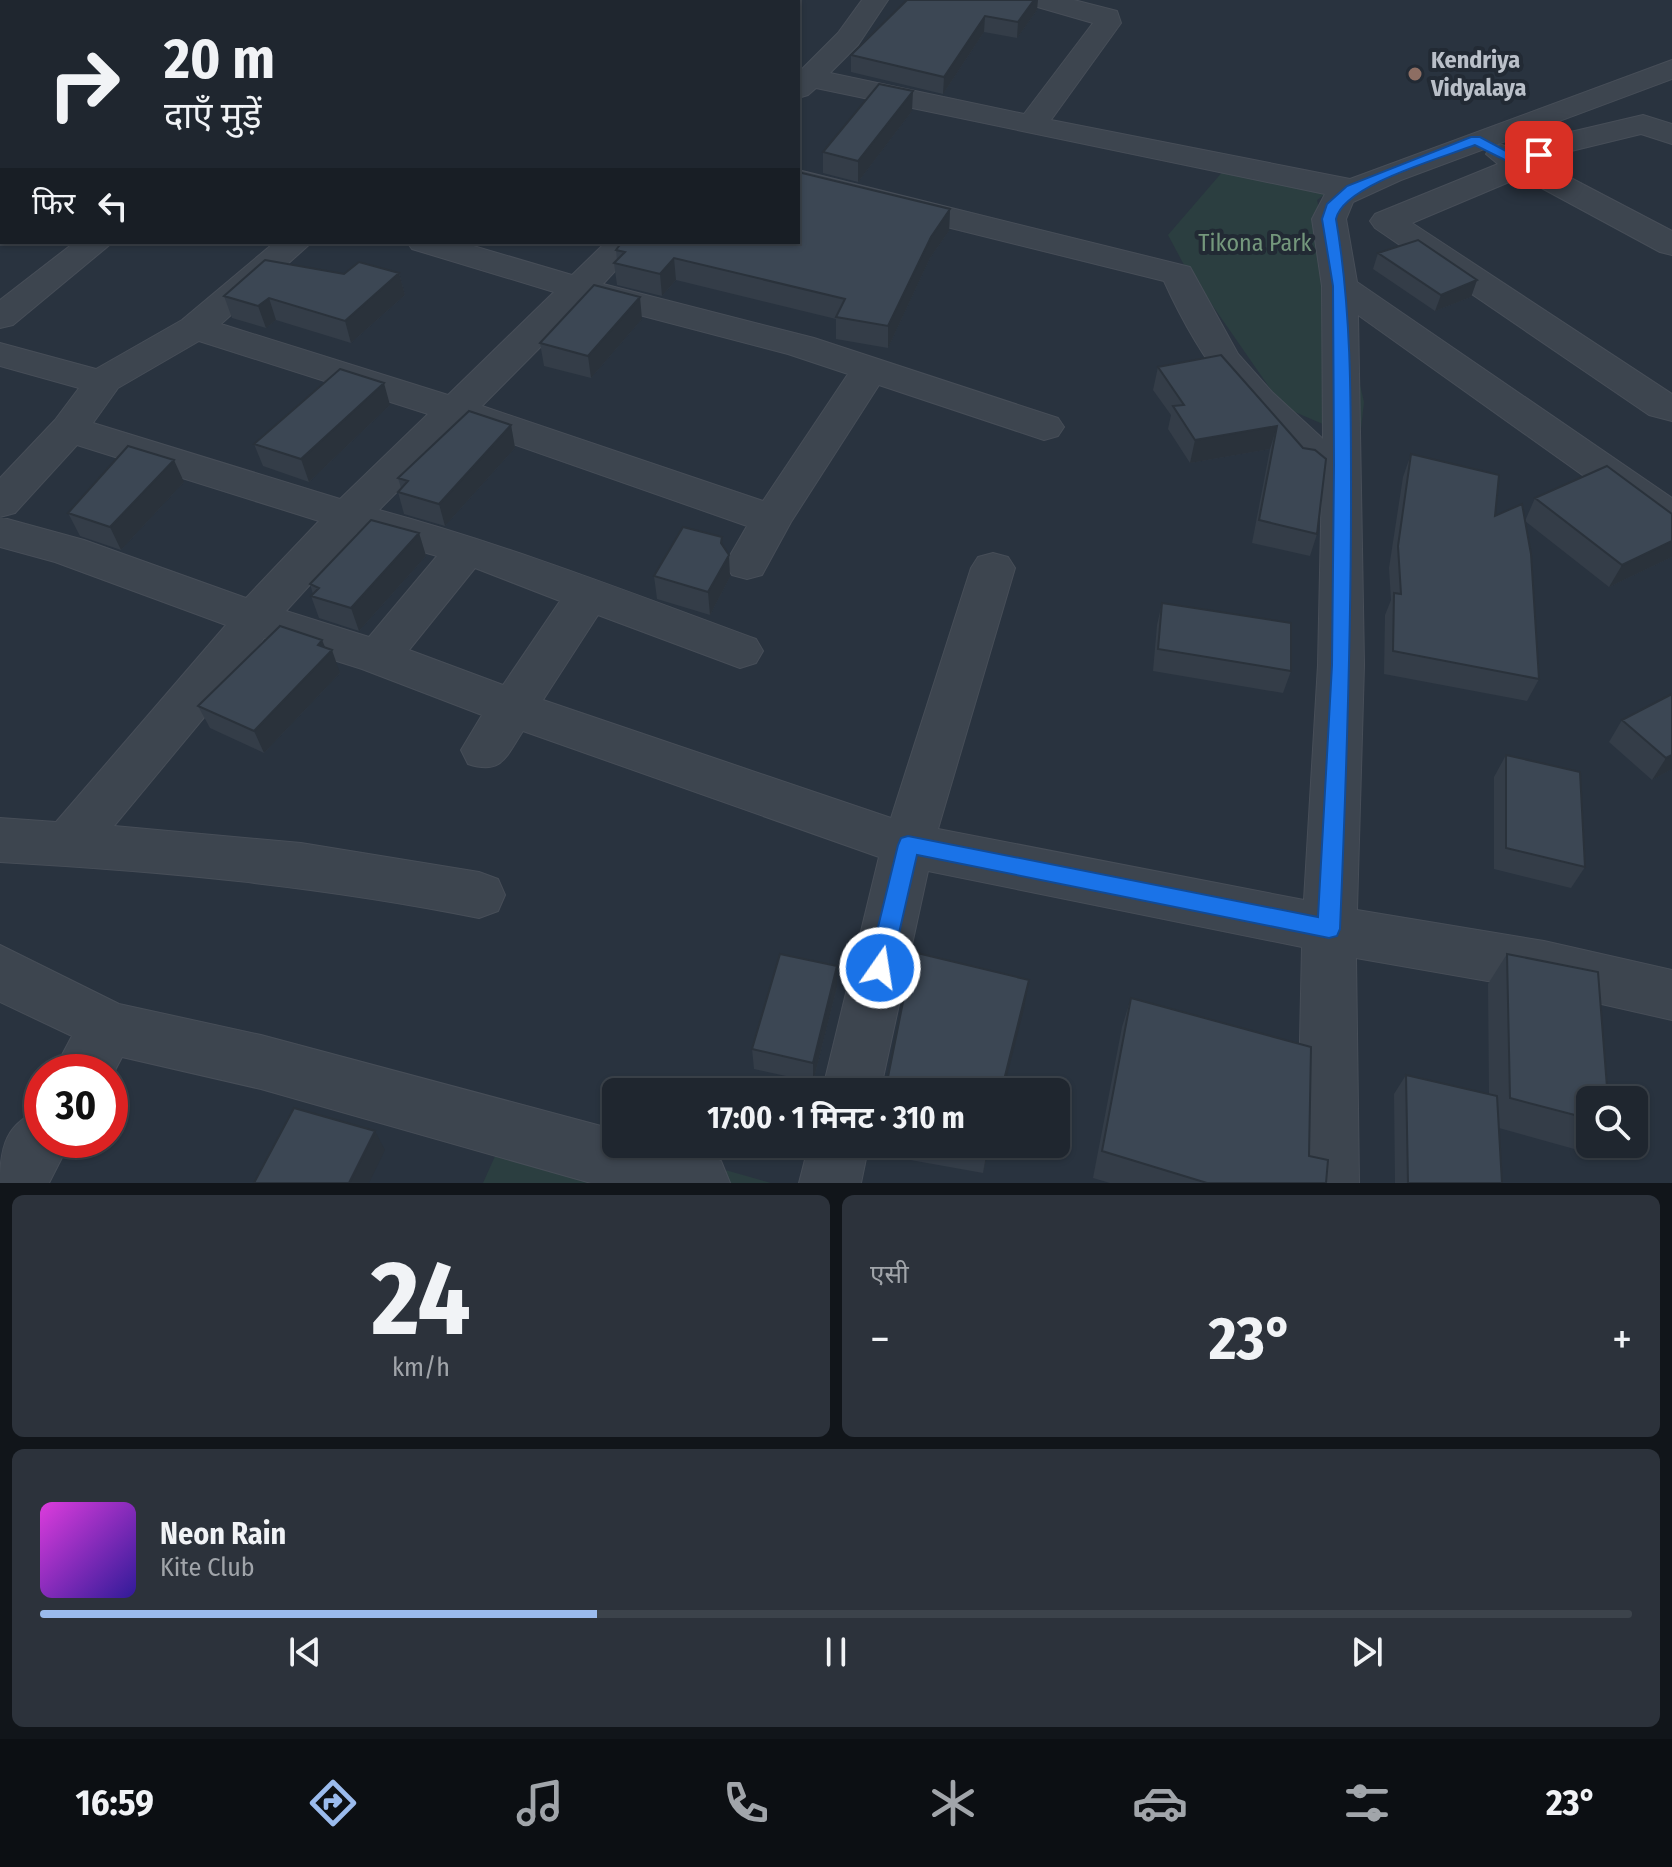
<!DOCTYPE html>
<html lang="hi">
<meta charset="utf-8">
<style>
:root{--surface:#1f262f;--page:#2c323b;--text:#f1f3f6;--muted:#a1a5aa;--line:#3c434b;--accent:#9bbbed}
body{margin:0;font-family:"Fira Sans Condensed","Noto Sans Devanagari",sans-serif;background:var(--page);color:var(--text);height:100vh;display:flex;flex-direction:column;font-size:30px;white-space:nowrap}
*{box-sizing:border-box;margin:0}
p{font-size:26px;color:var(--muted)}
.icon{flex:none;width:44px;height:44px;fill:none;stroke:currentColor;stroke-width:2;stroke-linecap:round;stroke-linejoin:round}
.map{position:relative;height:1183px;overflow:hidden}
.details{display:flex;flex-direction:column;gap:12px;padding:12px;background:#11151a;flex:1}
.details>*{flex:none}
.hud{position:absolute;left:0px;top:0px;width:800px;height:244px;box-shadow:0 2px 6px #0004,0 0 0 2px var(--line);background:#1f262f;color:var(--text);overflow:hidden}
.fabs{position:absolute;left:1576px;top:1086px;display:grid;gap:16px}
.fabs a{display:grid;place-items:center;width:72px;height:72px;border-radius:12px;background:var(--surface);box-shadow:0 2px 6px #0004,0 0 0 2px var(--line);font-size:40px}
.speed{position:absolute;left:24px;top:1054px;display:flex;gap:16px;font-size:40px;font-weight:700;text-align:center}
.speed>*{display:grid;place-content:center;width:104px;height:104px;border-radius:50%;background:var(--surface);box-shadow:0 2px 6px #0004,0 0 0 2px var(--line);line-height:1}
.speed .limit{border:12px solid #d22;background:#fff;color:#111}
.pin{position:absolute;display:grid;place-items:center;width:68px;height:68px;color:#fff;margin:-34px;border-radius:16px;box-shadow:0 4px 12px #0006}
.me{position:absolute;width:88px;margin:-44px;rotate:13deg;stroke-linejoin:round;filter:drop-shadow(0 0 6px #0008)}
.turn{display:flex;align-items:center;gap:28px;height:168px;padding:0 32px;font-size:36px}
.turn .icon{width:104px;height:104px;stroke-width:2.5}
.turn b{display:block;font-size:56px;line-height:68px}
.then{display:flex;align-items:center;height:76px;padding:0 32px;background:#0003;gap:16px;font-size:30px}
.big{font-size:60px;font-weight:700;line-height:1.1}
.details .tile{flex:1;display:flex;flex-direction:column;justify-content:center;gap:12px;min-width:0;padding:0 28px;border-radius:12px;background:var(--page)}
.details .dial{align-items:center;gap:0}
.dial b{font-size:104px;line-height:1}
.song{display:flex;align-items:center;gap:24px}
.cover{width:96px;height:96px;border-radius:12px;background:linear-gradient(135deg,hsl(300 70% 55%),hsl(250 70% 35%))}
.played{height:8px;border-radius:4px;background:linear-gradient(90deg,var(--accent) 35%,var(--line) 35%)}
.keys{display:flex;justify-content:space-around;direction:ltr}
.heat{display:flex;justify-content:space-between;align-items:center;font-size:44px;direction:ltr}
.details .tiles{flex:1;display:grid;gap:12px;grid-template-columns:1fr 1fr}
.tile:last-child{grid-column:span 2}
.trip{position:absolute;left:602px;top:1078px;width:468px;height:80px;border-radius:12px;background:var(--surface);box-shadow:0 2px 6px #0004,0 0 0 2px var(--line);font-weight:700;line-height:80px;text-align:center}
.dock{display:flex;height:128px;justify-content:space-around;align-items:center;background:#0c0f13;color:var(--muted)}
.dock .icon{width:56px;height:56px}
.dock .active{color:var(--accent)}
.dock b{font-size:36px;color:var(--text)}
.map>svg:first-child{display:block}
.green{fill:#2b3e40}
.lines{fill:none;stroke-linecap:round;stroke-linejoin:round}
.street-casing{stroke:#474e58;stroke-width:2}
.street{fill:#3d454f;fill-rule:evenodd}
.wall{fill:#343d48}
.shaded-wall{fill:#2a323b}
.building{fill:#3c4754;stroke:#2a323b;stroke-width:2}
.route{fill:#1a73e8;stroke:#114b97;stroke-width:2}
.education-dot{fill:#8d6e63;stroke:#222a34;stroke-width:3}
.labels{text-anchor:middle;stroke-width:8;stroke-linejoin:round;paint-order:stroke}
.far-poi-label{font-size:24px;font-weight:bold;fill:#bac0c9;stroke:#222a34;text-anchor:start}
.far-park-label{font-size:24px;fill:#74977c;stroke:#222a34}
</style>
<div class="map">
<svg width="1672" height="1183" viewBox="0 0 1672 1183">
<rect width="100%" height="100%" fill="#29333f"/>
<!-- green -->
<path class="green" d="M1224 170 1343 182 1317 200 1364 402 1361 429 1351 436 1283 407 1183 263 1168 235Z
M509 1125 634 1144 771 1183H483Z"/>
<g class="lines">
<defs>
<path id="street" d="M96 0H132L133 2H97Z
M350 0H382L383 2H351Z
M615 0H649L650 2H616Z
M862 0H888L858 45 830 73 1024 114 1093 23 1034 6 1030 0H1074L1117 11 1121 23 1051 120 1350 179 1672 60V79L1401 180 1353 202 1346 219 1357 282 1672 498V532L1657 528 1358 315 1364 665 1357 910 1544 941 1672 970V1020L1544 991 1356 958 1359 1183H1297L1302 947 928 871 880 1092H822L879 857 523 731C506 757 502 775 468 764L461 750 482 715 362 669 264 638 245 668 114 826 301 843 479 872 498 879 505 895 498 911 479 918C321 886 161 871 0 862V818L56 822 226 625 55 562 0 547V517L84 540 246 598 319 521 77 445 15 513 0 517V478L55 420 79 388 0 366V343L96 369 182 320 275 242H312L221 324 448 395 554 292 412 249 407 242H460L572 275 606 242H642L603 284 814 338 1058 418 1064 427 1058 436 1044 440 879 385 791 522 762 575 747 579 732 575 725 564 747 526 462 426 379 510C508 545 631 593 756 639L763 651 756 663 740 668 598 615 543 700 891 818 971 568 978 557 993 553 1008 557 1015 568 938 829 1304 900 1318 665 1322 480C1249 424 1202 365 1164 281L798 190V170L1190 267 1238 354 1272 392 1323 439 1322 286 1312 219 1325 194 816 88 808 95 798 98V73L838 33ZM586 301 788 354 848 374 763 501 482 406ZM199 341 428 414 340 499 93 423 118 388ZM357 533 437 556 369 637 286 611ZM475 568 560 601 503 685 409 650Z
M0 35H2V51H0Z
M0 110H2V129H0Z
M1643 115 1672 124V144L1641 134 1567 152 1546 165 1672 231V255L1660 252 1521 177 1412 223 1672 394V421L1649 415 1375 228 1370 221 1375 214 1498 164 1486 154 1491 147 1502 145 1522 152 1545 138Z
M2 191V212L0 213V192Z
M75 242H113L13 325 0 328V300Z
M0 945 119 1004 261 1035 616 1130V1144C654 1144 685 1146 721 1161L730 1183H591L261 1089 122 1057 110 1080V1072H53L72 1036 0 1002Z
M42 1109V1140H71L49 1183H0C0 1146 6 1123 42 1109Z
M809 1144H869L861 1183H799Z"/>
</defs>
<!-- street casing -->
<use href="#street" class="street-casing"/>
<!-- street -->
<use href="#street" class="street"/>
</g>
<!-- wall -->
<path class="wall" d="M699 0H774L772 2H710Z
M907 0 1037 10 1017 38 984 32 943 94 851 72V55Z
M912 111 858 182 823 173V152Z
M950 209 949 231 930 258 888 348 836 339V319L676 280 662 296 617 285 614 263 617 260 616 250Z
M1378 253 1477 280 1471 297 1435 311 1373 269Z
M399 273 405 295 351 343 276 320 266 328 232 318 224 296 344 274Z
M642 319 591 378 544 366 540 343Z
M1158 367 1303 448 1317 534 1310 556 1252 543 1270 449 1190 463 1168 429 1171 415 1153 390Z
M390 405 309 482 263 466 254 444Z
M511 425 515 448 445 526 404 514 398 492 401 488 398 478Z
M1411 454 1495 516 1539 679 1527 701 1384 674 1385 615 1391 600 1389 568 1403 477Z
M184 482 121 550 80 536 68 513Z
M1535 498 1672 514V557L1609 587 1525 521Z
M419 533 426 556 359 631 319 618 311 596 313 594 310 584Z
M723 546 730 577 710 615 657 599 654 576Z
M1162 603 1291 671 1283 693 1153 671 1157 625Z
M325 648 340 673 264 753 210 728 198 706Z
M1672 694V769L1652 780 1609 742 1622 720Z
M1506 755 1585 867 1571 888 1494 869V777Z
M1507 954 1590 1100V1144H1592L1585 1152 1499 1128 1502 1183H1395L1394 1094 1406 1075 1489 1094 1488 984Z
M837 966V987L813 1082 754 1069 752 1049Z
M1131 998 1309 1156 1326 1183H1110L1093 1178 1122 1027Z
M878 1144H990L983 1173 877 1154Z"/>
<!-- shaded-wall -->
<path class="shaded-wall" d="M763 0H774L772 2H763Z
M1034 0H1038L1037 10 1017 38 1018 22Z
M985 16 984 32 943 94 944 77Z
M913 91 912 111 858 182V161Z
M950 209 949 231 930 258 888 348V326L931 237Z
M674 258 676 280 662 296 660 274Z
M399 273 405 295 351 343 345 321Z
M1477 280 1471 297 1435 311 1441 295Z
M640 297 642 319 591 378 588 356Z
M269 298 276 320 266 328 258 306Z
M384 383 390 405 309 482 301 459Z
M511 425 515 448 445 526 439 504Z
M1277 426 1270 449 1190 463 1195 440Z
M174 460 184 482 121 550 110 527Z
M419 533 426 556 359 631 351 608Z
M1672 541V557L1609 587 1622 565Z
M729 555 730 577 710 615 708 592Z
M322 640 328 654 332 650 340 673 264 753 254 731Z
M1672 755V769L1652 780 1666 758Z
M837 966V987L813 1082V1063Z
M1029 980 1024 1009 1003 1092H1001Z
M375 1131 385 1150 369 1183H349Z
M988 1144H990L983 1173Z"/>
<!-- building -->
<path class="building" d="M907 0H1034L1018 22 985 16 944 77 851 55Z
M879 84 913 91 858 161 823 152Z
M798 172 950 209 931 237 888 326 836 317 845 299 674 258 660 274 614 263 625 252 616 250 622 242H798Z
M1418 240 1477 280 1441 295 1378 253Z
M265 260 344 274 359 262 399 273 345 321 269 298 258 306 224 296Z
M594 285 640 297 588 356 540 343Z
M1221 355 1303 448 1315 450 1326 459 1317 534 1259 520 1277 426 1195 440 1173 406 1184 405 1158 367Z
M340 369 384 383 301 459 254 444Z
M469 411 511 425 439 504 398 492 408 481 398 478Z
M128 446 174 460 110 527 68 513Z
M1411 454 1499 475 1495 516 1522 504 1531 554 1539 679 1393 651 1394 593 1401 594 1398 546Z
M1607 466 1672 514V541L1622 565 1535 498Z
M371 520 419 533 351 608 311 596 319 588 310 584Z
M683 527 722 537 721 543 729 555 708 592 654 576Z
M1162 603 1291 623V671L1158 649Z
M280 626 322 640 318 645 332 650 254 731 198 706Z
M1672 694V755L1666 758 1622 720Z
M1506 755 1580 772 1585 867 1506 848Z
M913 952 1029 980 1001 1092H885Z
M780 954 837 966 813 1063 752 1049Z
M1507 954 1598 972 1608 1100H1590V1119L1510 1098Z
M1131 998 1311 1047 1309 1156 1328 1160 1326 1183H1207L1102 1151Z
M1406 1075 1497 1096 1502 1183H1408Z
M294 1108 375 1131 349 1183H254Z"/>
<!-- route -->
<path class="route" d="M1471 137H1480L1523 160 1539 151 1546 155 1523 169 1475 145C1442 158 1343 185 1336 219 1352 313 1351 408 1351 503 1351 645 1346 787 1340 929L1337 936 1329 938 917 855 891 968 888 976 880 979 872 976 868 968 898 845 901 838 908 836 1318 917 1332 665 1334 465 1333 286 1322 219 1327 204 1347 186Z"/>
<!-- markers -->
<circle class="education-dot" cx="1415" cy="74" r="8"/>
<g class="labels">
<!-- far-poi labels -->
<g class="far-poi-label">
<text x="1431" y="68">Kendriya<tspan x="1431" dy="28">Vidyalaya</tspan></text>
</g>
<!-- far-park labels -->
<g class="far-park-label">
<text x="1255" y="251">Tikona Park</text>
</g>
</g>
</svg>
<div class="fabs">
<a><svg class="icon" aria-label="search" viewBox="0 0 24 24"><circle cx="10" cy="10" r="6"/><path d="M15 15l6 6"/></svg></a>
</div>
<div class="speed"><div class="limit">30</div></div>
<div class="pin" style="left:1539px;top:155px;background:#d93025"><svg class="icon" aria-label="arrive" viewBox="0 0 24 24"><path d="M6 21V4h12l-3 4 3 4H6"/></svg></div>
<svg class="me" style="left:880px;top:968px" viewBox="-20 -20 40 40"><circle r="17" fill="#1a73e8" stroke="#fff" stroke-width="3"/><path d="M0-11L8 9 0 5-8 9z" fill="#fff"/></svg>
<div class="trip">17:00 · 1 मिनट · 310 m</div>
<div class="hud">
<div class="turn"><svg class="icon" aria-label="right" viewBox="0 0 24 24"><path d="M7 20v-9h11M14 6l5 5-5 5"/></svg><div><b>20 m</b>दाएँ मुड़ें</div></div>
<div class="then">फिर<svg class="icon" aria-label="left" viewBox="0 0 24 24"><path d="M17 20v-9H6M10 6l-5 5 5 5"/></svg></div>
</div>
</div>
<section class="details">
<div class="tiles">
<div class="tile dial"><b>24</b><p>km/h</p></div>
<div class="tile"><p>एसी</p>
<div class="heat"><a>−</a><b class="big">23°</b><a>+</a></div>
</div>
<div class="tile">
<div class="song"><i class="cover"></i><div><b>Neon Rain</b><p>Kite Club</p></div></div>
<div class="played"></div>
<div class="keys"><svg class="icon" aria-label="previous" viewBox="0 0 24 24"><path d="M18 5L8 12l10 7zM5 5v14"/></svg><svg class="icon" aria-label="pause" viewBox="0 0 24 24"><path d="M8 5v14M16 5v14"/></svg><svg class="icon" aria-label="next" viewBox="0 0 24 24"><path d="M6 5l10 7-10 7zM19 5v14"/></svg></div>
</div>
</div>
</section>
<nav class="dock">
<b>16:59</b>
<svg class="icon active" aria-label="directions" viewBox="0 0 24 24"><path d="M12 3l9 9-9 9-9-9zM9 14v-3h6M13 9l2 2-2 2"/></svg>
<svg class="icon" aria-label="music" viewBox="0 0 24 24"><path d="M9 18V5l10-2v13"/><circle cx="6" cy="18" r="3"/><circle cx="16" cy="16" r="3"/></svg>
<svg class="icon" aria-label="phone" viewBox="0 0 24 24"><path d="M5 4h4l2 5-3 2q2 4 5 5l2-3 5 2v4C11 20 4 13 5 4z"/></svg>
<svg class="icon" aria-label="climate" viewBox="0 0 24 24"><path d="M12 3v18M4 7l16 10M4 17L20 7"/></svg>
<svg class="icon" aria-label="car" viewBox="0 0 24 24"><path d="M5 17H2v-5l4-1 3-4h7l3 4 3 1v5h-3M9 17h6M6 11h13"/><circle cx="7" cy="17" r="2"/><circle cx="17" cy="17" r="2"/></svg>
<svg class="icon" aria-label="filters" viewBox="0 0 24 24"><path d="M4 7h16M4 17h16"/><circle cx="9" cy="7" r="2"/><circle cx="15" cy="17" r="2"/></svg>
<b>23°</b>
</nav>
